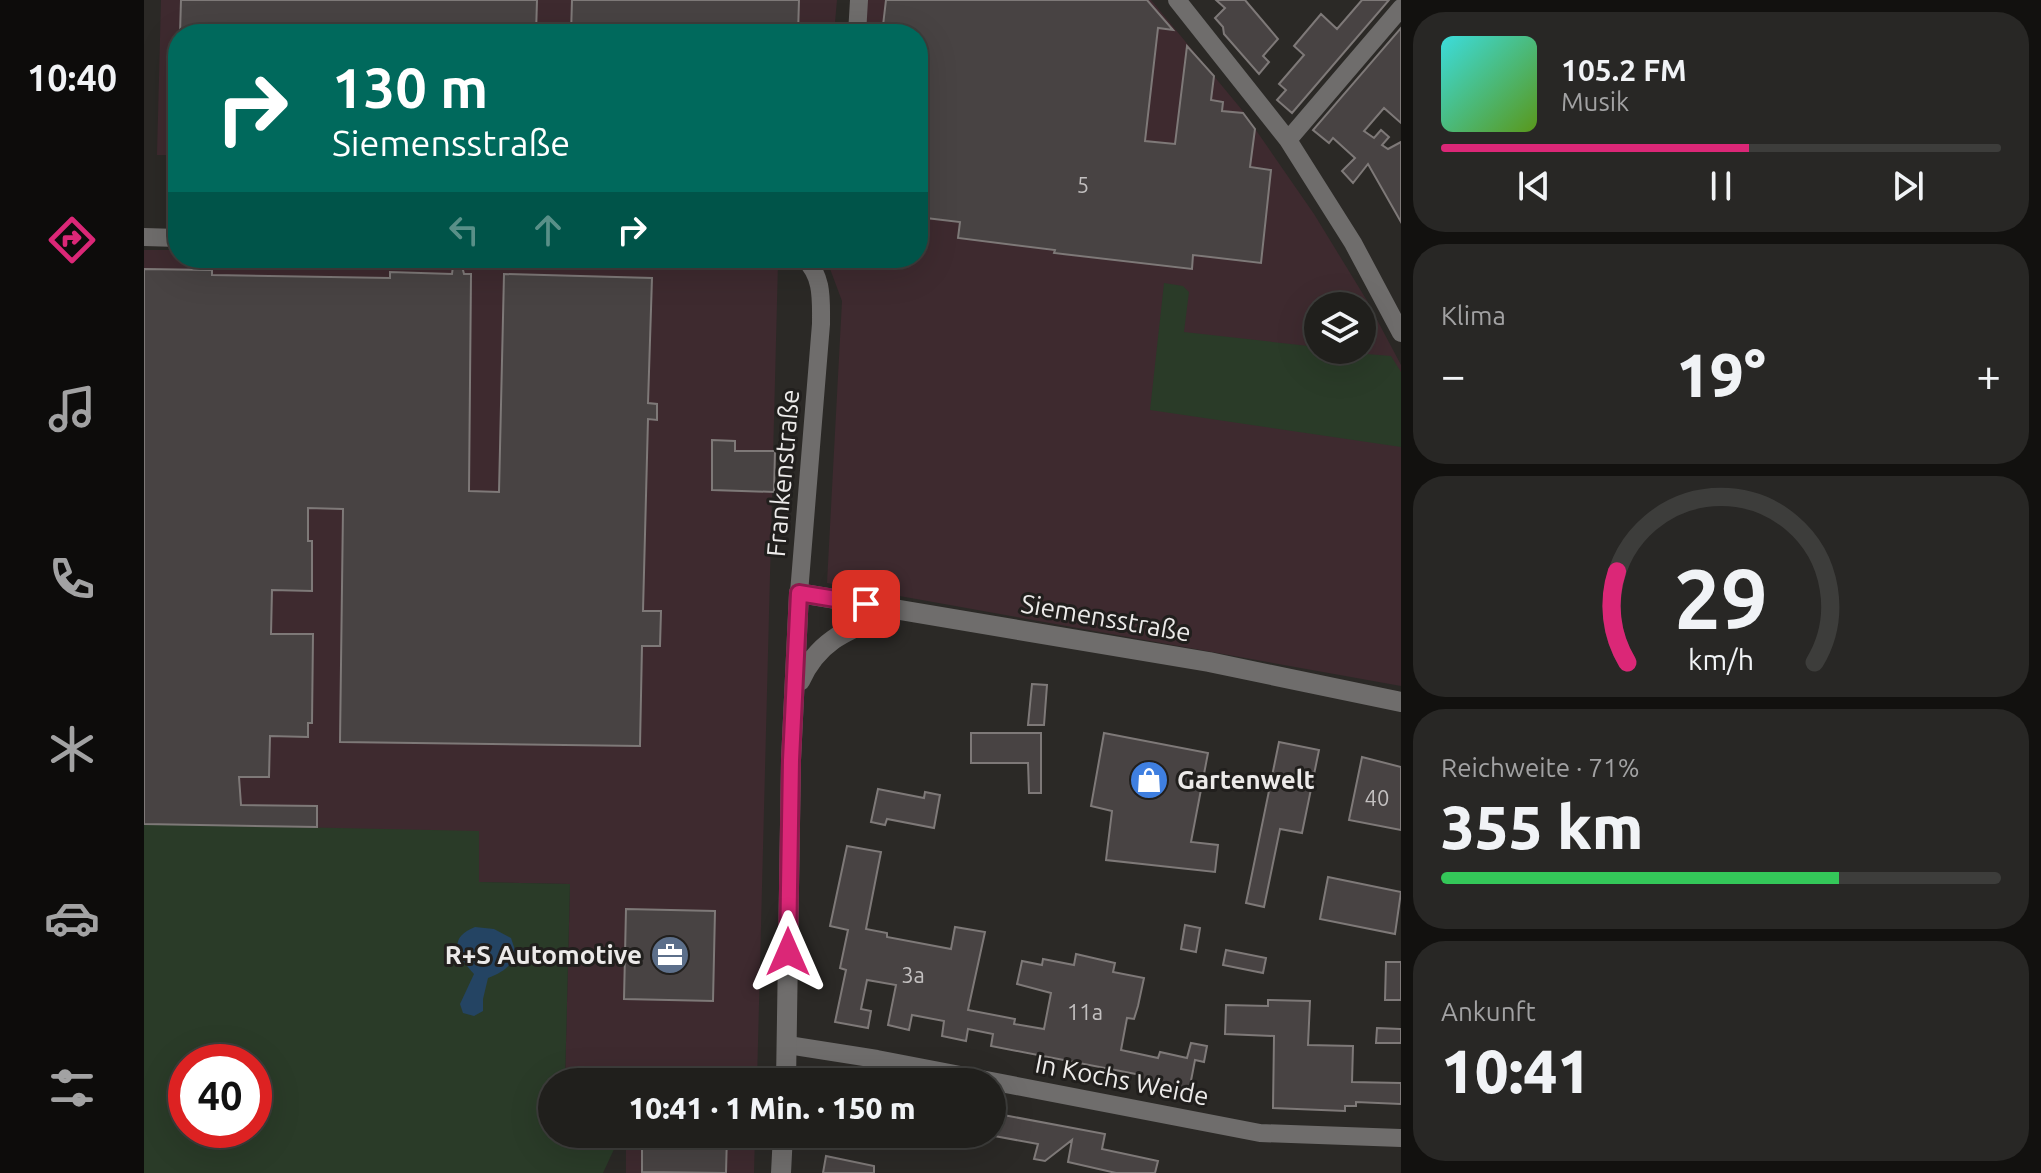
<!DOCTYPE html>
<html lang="de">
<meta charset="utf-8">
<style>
:root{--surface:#201f1c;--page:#282725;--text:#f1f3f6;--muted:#a2a2a3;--line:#3d3d3b;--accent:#db2777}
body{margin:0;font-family:Ubuntu,sans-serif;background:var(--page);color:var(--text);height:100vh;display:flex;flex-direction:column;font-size:30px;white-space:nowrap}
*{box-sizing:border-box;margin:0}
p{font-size:26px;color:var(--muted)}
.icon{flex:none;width:44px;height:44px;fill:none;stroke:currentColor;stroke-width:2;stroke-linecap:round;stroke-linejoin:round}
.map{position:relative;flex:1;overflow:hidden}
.details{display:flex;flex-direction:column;gap:12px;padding:12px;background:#12110f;width:640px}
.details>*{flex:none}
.top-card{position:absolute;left:24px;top:24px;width:760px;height:244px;border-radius:32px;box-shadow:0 8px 32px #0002,0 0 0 2px var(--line);background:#00695c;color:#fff;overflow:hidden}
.tools{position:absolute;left:1160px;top:292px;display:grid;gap:16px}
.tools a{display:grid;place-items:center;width:72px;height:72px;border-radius:50%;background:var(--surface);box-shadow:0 8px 32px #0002,0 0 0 2px var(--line);font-size:40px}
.speed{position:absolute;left:24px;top:1044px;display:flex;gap:16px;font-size:40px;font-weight:700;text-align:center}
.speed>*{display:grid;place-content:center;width:104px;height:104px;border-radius:50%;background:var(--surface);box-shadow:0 8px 32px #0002,0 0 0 2px var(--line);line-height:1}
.speed .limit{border:12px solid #d22;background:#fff;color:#111}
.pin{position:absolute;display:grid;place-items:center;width:68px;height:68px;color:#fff;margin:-34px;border-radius:16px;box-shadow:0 4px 12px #0006}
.me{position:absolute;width:88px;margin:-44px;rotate:0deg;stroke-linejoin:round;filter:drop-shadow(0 0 6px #0008)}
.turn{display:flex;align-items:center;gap:28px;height:168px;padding:0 32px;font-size:36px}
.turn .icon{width:104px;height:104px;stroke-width:2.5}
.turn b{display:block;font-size:56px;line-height:68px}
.lanes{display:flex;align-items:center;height:76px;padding:0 32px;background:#0003;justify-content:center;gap:40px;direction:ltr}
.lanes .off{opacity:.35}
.big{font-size:60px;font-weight:800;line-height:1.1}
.details .tile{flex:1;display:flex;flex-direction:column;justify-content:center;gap:12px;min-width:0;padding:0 28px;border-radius:32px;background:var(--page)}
.details .dial{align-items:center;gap:0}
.dial svg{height:208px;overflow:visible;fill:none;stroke:var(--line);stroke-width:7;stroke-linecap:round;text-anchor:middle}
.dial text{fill:var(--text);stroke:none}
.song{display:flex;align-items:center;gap:24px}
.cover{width:96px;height:96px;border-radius:12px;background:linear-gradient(135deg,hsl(180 70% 55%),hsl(90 70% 35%))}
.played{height:8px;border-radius:4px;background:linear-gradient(90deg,var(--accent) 55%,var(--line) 55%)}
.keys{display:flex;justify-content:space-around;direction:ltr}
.heat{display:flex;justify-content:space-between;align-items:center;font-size:44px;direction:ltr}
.charge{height:12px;border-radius:6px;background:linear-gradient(90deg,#34c759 71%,var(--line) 0)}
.trip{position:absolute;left:394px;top:1068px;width:468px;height:80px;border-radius:40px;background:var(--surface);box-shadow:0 8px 32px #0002,0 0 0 2px var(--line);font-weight:800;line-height:80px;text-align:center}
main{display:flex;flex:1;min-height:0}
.tabs{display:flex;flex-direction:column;width:144px;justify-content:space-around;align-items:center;background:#0d0c0b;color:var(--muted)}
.tabs .icon{width:56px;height:56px}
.tabs .selected{color:var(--accent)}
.tabs b{font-size:36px;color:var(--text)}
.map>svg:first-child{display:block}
.commercial{fill:#3e2a2f;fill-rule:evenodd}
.green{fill:#2a3b28;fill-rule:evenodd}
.water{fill:#244463}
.building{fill:#484343;stroke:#7e7978;stroke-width:2}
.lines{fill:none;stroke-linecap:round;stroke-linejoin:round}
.minor{stroke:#6f6d6c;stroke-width:18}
.tertiary{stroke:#6f6d6c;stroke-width:20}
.route-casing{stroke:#8e194d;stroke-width:20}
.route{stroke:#db2777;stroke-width:14}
.labels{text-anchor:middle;stroke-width:6;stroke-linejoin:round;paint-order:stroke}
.number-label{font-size:22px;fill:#c3c0c0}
.street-label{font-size:26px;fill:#eceae9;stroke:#211f1d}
.poi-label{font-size:26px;font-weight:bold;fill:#eceae9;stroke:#211f1d;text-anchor:start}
</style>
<main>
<nav class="tabs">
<b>10:40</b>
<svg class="icon selected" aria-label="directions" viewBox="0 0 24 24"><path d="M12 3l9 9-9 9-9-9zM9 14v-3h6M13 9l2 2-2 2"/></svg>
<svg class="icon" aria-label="music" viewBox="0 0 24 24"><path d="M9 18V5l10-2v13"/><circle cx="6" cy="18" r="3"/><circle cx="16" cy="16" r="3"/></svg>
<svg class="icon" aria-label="phone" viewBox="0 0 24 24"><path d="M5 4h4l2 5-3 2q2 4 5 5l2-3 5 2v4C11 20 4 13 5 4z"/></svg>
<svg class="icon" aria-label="climate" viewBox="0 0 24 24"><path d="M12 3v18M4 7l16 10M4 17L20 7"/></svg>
<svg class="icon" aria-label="car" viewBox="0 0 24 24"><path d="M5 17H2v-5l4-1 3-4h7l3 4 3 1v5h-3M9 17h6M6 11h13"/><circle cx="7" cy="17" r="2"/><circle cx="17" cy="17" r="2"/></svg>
<svg class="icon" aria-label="filters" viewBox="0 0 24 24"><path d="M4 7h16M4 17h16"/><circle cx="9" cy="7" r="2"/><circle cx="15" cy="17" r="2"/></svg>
</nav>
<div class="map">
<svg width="1257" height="1173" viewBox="0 0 1257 1173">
<rect width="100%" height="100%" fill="#2b2926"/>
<!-- commercial -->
<path class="commercial" d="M17 0H693L690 34H34V155H13Z
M717 0H1007L1098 110 1170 214 1222 299 1257 365V686L683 583 698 301 682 258H774V34H715ZM1174 306H1218V350H1174Z
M0 250H34V258H376L634 263 613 1082H421L426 884 335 882 0 824Z
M482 1134H611L610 1173H482Z"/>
<!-- green -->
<path class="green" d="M1020 283 1039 286 1045 292 1040 332 1174 347V350L1247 356 1257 372V447L1006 410Z
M0 824 335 831V882L426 884 421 1082H408V1134H477L459 1173H0ZM42 1062H110V1130H42Z"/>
<!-- water -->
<path class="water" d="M331 927 350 929 367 938 372 953C366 968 359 972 344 978L339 999V1011L330 1016 319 1013 316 1004 330 974C313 956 303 938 331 927Z"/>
<!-- building -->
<path class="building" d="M37 0H393L392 34H36Z
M428 0H655L654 34H427Z
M742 0H1003L1029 30 1014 28 1001 141 1031 144 1043 46 1070 76 1067 100 1079 102 1078 111 1099 113 1111 129 1106 167 1127 170 1117 263 1049 255 1048 269 910 253 911 250 814 238 816 222 774 217V34H738Z
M1072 0H1101L1134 39 1119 56 1125 62 1115 74 1080 34 1079 27 1071 18 1081 8Z
M1218 0H1245L1148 113 1133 100 1142 90 1135 84 1160 55 1150 46 1177 14 1193 29Z
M1257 28V123L1240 108 1220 131 1230 138 1237 130 1245 137 1238 145 1244 149 1257 142V222L1224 164 1209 183 1198 171 1211 158 1189 138 1185 143 1169 130Z
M310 258H316L320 274H327L325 491 355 492 360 274 508 278 504 403 513 404V420L504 419 499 611H517L516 646H498L496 746 196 742 199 509 164 508V541H168V591L128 590 127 634H169L168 723H164V737L126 736 125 777H95L97 805 173 806V827L0 824V269L68 270V275L246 278V272L308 274Z
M568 440 591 441V451H631L630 492 568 490Z
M888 684 903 685 900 725H884Z
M827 733H897V793H885L884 763H827Z
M960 733 1064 753 1047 842 1074 845 1071 872 962 860 968 811 947 806Z
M1135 742 1175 750 1158 833 1136 829 1120 907 1102 903Z
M1218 757 1257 767V830L1205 820Z
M734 789 780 798 781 792 796 795 790 828 743 819 741 825 727 822Z
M703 846 737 852 722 929 743 933V937L807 949 811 927 841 932 824 1010 871 1019 870 1024 900 1029 907 993 873 984 878 961 898 965 899 959 930 965 932 954 971 963 969 972 1000 978 994 1006 990 1019 983 1018 977 1050 1014 1058 1016 1052 1043 1058 1047 1043 1063 1046 1060 1062 1051 1060 1045 1091 995 1082 997 1075 847 1046 849 1034 824 1029 822 1041 798 1036 800 1021 768 1015 765 1030 744 1025 752 985 723 980 717 1009 727 1011 724 1028 691 1022 702 970 696 968 704 930 686 926Z
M1184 877 1257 892 1251 934 1176 919Z
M482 909 571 911 569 1001 480 999Z
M1041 925 1056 928 1052 952 1037 949Z
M1082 950 1122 958 1119 973 1079 965Z
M1242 962H1257V1000H1241Z
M1124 1000 1166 1001 1164 1045 1209 1046 1208 1082 1257 1083V1104L1212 1102V1106H1201V1111L1129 1108 1130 1036 1081 1034 1082 1005 1124 1006Z
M1233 1028 1257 1029V1043H1232Z
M854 1114 961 1134 958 1149 1014 1161 1011 1173H972L924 1162 928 1140 901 1161 890 1159 894 1144 850 1136Z
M533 1135H583L582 1173 498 1172V1145L533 1146Z
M682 1156 730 1166V1173H679Z"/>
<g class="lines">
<!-- minor -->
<path class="minor" d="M1033 0 1144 140 1209 243 1257 333
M713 34 715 0
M1144 140 1257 8
M0 237 34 238
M655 593 677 324C677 298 679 277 660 258
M644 1045 733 1059 1116 1133 1257 1138"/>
<!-- tertiary -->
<path class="tertiary" d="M656 681C676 636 710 628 752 610
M642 1082 647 760 655 593 1065 662 1257 702
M637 1173 639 1134"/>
</g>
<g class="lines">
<defs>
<path id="route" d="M644 952 647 760 655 593 722 604"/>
</defs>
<!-- route casing -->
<use href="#route" class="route-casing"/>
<!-- route -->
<use href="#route" class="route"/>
</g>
<!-- icons -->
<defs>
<symbol id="shop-disc" viewBox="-11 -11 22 22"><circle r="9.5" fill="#3f7fe0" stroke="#211f1d"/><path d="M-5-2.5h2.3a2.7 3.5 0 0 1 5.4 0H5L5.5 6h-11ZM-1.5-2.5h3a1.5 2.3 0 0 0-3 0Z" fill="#fff"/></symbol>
<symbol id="office-disc" viewBox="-11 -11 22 22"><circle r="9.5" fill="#5c6f8a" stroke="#211f1d"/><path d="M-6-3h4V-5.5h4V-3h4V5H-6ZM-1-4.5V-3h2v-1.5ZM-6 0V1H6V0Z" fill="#fff"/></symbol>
</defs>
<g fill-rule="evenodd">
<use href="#shop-disc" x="983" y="758" width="44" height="44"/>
<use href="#office-disc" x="504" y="933" width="44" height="44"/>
</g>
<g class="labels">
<!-- number labels -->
<g class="number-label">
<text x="939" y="193">5</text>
<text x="1233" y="806">40</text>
<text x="769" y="983">3a</text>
<text x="941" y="1020">11a</text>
</g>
<!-- street labels -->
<g class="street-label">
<text transform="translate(639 473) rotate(-85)" y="9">Frankenstraße</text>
<text transform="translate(962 618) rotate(10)" y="9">Siemensstraße</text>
<text transform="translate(978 1080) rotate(11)" y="9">In Kochs Weide</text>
</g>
<!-- poi labels -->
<g class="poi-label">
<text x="1033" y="789">Gartenwelt</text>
<text x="498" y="964" text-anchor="end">R+S Automotive</text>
</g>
</g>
</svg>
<div class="tools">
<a><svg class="icon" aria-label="layers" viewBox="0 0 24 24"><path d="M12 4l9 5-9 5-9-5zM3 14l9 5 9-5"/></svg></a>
</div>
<div class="speed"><div class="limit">40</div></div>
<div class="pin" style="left:722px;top:604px;background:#d93025"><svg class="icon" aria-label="arrive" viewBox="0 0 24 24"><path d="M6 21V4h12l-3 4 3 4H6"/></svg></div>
<svg class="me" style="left:644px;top:952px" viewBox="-20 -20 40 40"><path d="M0-17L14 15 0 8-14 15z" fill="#db2777" stroke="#fff" stroke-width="4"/></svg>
<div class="trip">10:41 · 1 Min. · 150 m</div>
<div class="top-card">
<div class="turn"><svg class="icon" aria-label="right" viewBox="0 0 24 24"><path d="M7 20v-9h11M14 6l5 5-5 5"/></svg><div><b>130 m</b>Siemensstraße</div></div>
<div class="lanes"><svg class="icon off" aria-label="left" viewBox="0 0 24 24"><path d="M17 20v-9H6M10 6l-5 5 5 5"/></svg><svg class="icon off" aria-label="ahead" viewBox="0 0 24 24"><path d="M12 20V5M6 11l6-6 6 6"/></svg><svg class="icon" aria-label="right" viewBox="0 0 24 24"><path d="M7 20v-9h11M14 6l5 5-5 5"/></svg></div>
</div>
</div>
<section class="details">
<div class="tile">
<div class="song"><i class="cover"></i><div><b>105.2 FM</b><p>Musik</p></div></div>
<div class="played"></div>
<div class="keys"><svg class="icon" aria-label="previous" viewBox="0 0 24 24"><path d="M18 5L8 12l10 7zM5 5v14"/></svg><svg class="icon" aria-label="pause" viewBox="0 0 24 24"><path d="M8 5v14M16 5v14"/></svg><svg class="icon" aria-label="next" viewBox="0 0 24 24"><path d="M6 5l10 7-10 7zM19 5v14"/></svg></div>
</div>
<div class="tile"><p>Klima</p>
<div class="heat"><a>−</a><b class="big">19°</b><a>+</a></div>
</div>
<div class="tile dial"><svg viewBox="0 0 100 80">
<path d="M14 69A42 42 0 1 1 86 69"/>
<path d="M14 69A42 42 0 0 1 10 34" stroke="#db2777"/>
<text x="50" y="56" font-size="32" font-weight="700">29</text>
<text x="50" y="72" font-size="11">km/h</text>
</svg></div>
<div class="tile"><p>Reichweite · 71%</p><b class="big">355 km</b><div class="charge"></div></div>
<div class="tile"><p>Ankunft</p><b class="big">10:41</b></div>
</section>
</main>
